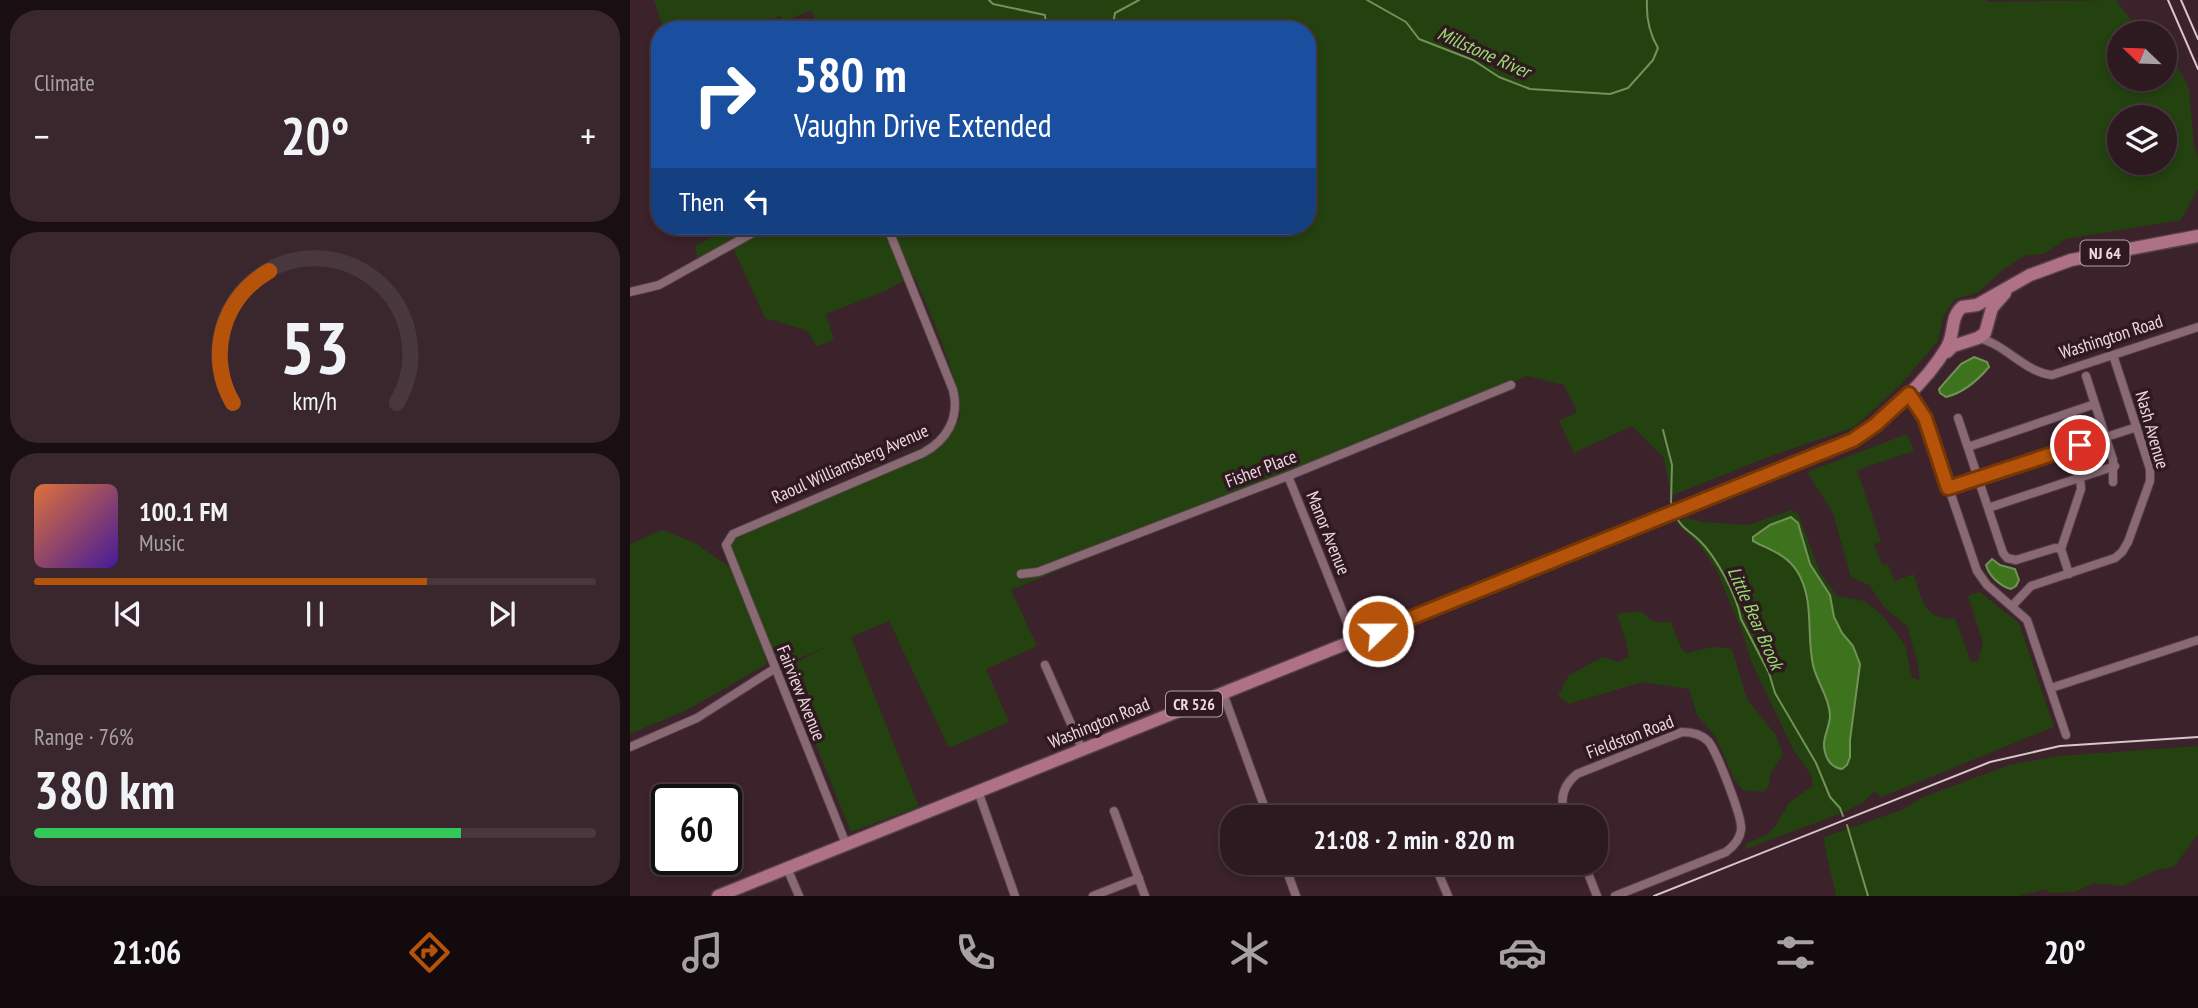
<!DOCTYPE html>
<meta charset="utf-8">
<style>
:root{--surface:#2d1a20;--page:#39272d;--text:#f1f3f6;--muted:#a7a1a5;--line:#48383e;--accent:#b45309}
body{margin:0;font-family:"PT Sans Narrow",sans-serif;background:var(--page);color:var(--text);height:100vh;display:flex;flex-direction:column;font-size:26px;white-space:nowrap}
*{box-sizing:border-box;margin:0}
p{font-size:23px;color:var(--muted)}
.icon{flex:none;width:38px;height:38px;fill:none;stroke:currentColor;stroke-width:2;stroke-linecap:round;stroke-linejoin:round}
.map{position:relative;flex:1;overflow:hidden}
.panel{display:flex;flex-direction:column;gap:10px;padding:10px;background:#190e12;width:630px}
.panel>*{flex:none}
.guide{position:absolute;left:21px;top:21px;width:665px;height:214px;border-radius:28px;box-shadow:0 4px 10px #0003,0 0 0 2px var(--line);background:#1a4fa0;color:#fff;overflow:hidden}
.needle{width:46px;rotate:293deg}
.tools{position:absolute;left:1477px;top:21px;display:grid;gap:14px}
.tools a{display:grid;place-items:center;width:70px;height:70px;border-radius:50%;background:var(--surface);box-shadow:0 4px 10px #0003,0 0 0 2px var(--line);font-size:35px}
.speed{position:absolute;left:21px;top:784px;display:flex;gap:14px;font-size:35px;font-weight:700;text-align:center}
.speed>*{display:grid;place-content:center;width:91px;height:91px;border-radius:50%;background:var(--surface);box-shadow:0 4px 10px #0003,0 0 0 2px var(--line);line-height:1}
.speed .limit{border:4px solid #111;border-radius:10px;background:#fff;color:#111}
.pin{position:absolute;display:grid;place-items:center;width:60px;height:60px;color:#fff;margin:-30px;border:4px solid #fff;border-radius:50%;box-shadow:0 2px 7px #0007}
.me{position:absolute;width:77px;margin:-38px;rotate:68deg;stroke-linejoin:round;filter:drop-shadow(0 0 5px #0008)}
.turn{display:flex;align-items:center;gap:24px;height:147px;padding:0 28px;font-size:32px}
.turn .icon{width:91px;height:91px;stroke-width:2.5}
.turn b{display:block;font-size:49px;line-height:60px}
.then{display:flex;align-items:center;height:66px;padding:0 28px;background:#0003;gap:14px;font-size:26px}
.big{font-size:52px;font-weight:600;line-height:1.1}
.panel .widget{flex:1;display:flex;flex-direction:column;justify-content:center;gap:10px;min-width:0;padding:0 24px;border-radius:28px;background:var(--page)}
.panel .dial{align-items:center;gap:0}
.dial svg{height:182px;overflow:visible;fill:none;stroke:var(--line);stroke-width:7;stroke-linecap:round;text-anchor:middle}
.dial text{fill:var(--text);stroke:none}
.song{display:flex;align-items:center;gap:21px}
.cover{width:84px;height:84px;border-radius:10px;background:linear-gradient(135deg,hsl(20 70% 55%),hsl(260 70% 35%))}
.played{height:7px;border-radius:4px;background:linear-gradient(90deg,var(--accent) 70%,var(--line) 70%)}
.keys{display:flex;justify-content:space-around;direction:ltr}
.heat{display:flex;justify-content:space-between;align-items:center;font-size:38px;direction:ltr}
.charge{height:10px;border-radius:5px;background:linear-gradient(90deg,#34c759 76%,var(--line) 0)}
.trip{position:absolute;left:590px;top:805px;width:388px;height:70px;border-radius:28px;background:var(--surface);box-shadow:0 4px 10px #0003,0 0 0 2px var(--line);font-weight:600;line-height:70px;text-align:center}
.tab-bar{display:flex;height:112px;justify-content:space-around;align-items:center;background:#120a0d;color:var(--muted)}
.tab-bar .icon{width:49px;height:49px}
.tab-bar .current{color:var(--accent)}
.tab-bar b{font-size:32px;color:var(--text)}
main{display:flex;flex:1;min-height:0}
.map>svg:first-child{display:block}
.green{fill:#234210;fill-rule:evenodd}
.water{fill:#3e731d;stroke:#729257;stroke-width:2}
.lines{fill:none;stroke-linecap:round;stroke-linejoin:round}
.stream{stroke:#729257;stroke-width:2}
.street-casing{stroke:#574149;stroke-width:10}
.primary-casing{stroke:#574149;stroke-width:15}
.street{stroke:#896a74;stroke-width:8}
.primary{stroke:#ae7186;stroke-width:12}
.rail{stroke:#d9c6cc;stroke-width:2}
.route-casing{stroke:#753606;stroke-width:18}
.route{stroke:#b45309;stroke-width:12}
.labels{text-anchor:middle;stroke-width:7;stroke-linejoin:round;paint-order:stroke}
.shield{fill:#311921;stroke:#b4a0a6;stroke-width:2}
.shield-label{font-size:16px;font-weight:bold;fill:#ecdadf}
.street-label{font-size:18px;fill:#ecdadf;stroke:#311921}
.water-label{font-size:19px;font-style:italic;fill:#96dd71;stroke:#311921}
</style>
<main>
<section class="panel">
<div class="widget"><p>Climate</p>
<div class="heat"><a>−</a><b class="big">20°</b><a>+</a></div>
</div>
<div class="widget dial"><svg viewBox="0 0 100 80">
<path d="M14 69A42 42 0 1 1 86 69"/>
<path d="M14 69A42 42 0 0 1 30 11" stroke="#b45309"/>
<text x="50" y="56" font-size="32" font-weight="700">53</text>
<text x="50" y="72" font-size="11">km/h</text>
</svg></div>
<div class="widget">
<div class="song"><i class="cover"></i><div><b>100.1 FM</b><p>Music</p></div></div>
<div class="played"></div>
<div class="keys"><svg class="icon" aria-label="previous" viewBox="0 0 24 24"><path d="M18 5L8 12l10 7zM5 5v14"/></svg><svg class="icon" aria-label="pause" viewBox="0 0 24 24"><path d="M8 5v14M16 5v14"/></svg><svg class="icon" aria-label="next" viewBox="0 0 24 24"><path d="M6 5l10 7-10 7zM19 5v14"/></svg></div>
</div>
<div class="widget"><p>Range · 76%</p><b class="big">380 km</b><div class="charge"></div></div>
</section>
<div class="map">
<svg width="1568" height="896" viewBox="0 0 1568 896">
<rect width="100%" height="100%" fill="#3c222b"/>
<!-- green -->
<path class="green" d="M24 0H1356L1358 2 1486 0 1510 32 1515 33H1489V79H1535V42L1559 89 1564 145 1568 158V189L1551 220 1436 239 1414 254 1396 255 1372 270 1349 292 1325 299 1314 315 1308 341 1272 383 1225 427 1141 456 1041 496 1034 458 1002 426 944 453 929 421 947 412 934 385 897 376 381 590 407 646 356 669 379 722 319 748 259 621 221 637 289 807 221 832 155 668 198 646 144 669 126 625 137 664 57 710 0 734V544L32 530 65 543 104 570 98 553 100 536 314 437 323 422 331 418C326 368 303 321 284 275L255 291 196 314 204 340 187 346 176 330 135 318 100 241 67 258 65 246 104 226H677V30H189L181 10 153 22 150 16 116 30H34ZM1489 117H1535V163H1489Z
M1277 434 1284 451 1227 470 1251 542 1244 544 1252 565 1258 564 1264 581 1284 574C1291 598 1295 622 1325 618L1341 662 1348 661 1353 643 1338 596 1350 592 1389 623 1424 727 1251 797 1244 791 1236 800 1217 811 1113 850 1118 843 1137 835 1146 825 1159 803 1183 785 1181 775 1164 751 1121 661 1113 634 1086 569 1068 543 1046 522 1056 518 1073 522 1119 525 1160 510 1168 513 1190 572 1207 596 1234 601 1252 615 1275 645 1282 678 1293 681 1289 677 1288 663 1277 626 1255 608 1239 585 1221 577 1203 513 1177 472Z
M1010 611 1024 622H1041L1051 648 1056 653 1083 647 1102 649 1117 699 1146 735 1153 755 1140 774 1139 786 1133 792 1113 790 1104 779 1086 737 1067 715 1059 689 1012 682 939 704 928 696 939 675 973 657 988 662 999 657 996 641 987 614Z
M1568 746V834L1544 867 1527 870 1492 886 1464 883 1445 892 1420 893 1416 889 1389 896H1206C1203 876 1195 857 1194 837L1274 809 1291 798 1379 765 1429 756Z"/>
<!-- water -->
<path class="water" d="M1344 357 1357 362 1359 367C1348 380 1333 393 1316 397L1310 393 1309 389 1331 364Z
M1161 517 1168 523 1180 564 1200 595 1204 617 1212 633 1223 646 1230 664 1220 740V757L1217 765 1212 769C1203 768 1197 761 1195 752 1191 739 1200 728 1200 715 1199 696 1187 683 1183 665 1176 633 1185 600 1167 571 1156 554 1140 550 1123 541V537L1140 525Z
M1362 559 1370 565 1385 569 1389 580 1386 586 1381 589C1370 586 1359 576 1356 565Z"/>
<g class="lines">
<!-- stream -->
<path class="stream" d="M359 0 363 4 415 15 416 30
M737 0 776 22 789 39 843 60 869 77 900 89 980 94 998 88 1023 60 1028 48C1019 33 1016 18 1017 0
M482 30 485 13 509 0
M1033 430 1042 465 1041 502 1043 507
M1046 516C1050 527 1061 532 1069 540 1086 556 1107 596 1111 619L1139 673 1145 693 1186 763 1200 797 1210 808 1213 816
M1217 825 1238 896"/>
<defs>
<path id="street" d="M0 292 29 285 135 226
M1348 338C1376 344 1394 372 1422 375L1568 327
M1456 376 1483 460V482
M1279 394 1295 418 1347 571 1357 585 1397 620 1436 735
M1328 418 1373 553 1377 558 1386 560 1425 548 1431 549
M1338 447 1465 404
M658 476 724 640
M1318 488 1507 427
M1358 508 1485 466
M391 574 408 572 658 476 881 385
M1439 574 1431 549 1451 489 1450 477
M1382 606 1401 586 1485 558 1492 552 1498 542 1520 481V469L1483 355
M415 665 452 749
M1421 688 1568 640
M593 693 638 817
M0 747 67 718 144 669
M348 791 385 896
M484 811 515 896
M780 817 788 813 799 817
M936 817C929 800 932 786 947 774L1052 732C1062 732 1071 734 1078 741 1086 750 1113 818 1111 830 1110 839 1104 846 1096 852L985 896
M216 844 96 545 103 534 293 453C317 440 330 418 323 390L257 226
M654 863 666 896
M804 863 818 896
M954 863 967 896
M157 868 169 896
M463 896 509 878"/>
<path id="primary" d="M1317 352 1323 346 1348 338 1355 333 1362 308 1375 293
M88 896 1223 440C1257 417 1296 383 1317 347 1325 333 1320 317 1332 307L1347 305 1400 275 1441 260 1568 236"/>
</defs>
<!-- street casing -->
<use href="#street" class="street-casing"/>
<!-- primary casing -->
<use href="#primary" class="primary-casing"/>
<!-- street -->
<use href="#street" class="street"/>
<!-- primary -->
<use href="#primary" class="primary"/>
<!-- rail -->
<path class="rail" d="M1538 0 1568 69
M1551 0 1568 39
M1024 896 1360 762 1430 746 1568 737"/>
</g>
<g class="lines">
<defs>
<path id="route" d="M748 631 1223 440 1245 425 1279 394 1295 418 1318 488 1450 445"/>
</defs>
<!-- route casing -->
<use href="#route" class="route-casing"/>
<!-- route -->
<use href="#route" class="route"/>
</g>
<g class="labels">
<!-- shield labels -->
<g class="shield">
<rect x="1450.5" y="240.5" width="49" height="25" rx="5"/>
<rect x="536" y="691.5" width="56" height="25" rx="5"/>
</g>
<g class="shield-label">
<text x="1475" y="259">NJ 64</text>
<text x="564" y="710">CR 526</text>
</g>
<!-- street labels -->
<g class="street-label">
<text transform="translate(1481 337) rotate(-18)" y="6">Washington Road</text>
<text transform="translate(1522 430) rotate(74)" y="6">Nash Avenue</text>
<text transform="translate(220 464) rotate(-24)" y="6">Raoul Williamsberg Avenue</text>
<text transform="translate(631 469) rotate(-21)" y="6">Fisher Place</text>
<text transform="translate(698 533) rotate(68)" y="6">Manor Avenue</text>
<text transform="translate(171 693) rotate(68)" y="6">Fairview Avenue</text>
<text transform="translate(469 723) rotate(-22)" y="6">Washington Road</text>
<text transform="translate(1000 737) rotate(-21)" y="6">Fieldston Road</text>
</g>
<!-- water labels -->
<g class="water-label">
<text transform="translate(854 52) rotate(24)" y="7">Millstone River</text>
<text transform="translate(1126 618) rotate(66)" y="7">Little Bear Brook</text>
</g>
</g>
</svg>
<div class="tools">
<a><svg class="needle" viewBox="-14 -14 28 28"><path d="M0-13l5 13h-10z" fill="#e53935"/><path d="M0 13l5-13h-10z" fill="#a7a1a5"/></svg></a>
<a><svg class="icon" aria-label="layers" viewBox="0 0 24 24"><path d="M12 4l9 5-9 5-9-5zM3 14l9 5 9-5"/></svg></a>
</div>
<div class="speed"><div class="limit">60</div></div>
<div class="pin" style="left:1450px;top:445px;background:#d93025"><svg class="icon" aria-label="arrive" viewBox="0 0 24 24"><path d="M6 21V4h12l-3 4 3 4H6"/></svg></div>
<svg class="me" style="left:748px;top:631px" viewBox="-20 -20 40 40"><circle r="17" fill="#b45309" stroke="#fff" stroke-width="3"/><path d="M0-11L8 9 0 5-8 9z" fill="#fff"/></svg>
<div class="trip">21:08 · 2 min · 820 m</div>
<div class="guide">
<div class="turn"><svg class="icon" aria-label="right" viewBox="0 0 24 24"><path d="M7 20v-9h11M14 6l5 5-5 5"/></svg><div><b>580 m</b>Vaughn Drive Extended</div></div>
<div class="then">Then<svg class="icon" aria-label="left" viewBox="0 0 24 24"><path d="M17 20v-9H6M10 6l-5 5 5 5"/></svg></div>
</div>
</div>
</main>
<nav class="tab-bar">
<b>21:06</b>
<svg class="icon current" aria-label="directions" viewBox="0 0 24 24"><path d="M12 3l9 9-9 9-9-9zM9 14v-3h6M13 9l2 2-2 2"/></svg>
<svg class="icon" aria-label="music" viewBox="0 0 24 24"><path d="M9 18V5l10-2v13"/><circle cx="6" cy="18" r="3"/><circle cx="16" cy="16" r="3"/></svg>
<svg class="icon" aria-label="phone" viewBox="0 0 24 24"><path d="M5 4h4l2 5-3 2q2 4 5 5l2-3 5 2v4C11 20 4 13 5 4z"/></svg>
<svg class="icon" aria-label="climate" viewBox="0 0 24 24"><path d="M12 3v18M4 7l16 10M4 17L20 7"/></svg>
<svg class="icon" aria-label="car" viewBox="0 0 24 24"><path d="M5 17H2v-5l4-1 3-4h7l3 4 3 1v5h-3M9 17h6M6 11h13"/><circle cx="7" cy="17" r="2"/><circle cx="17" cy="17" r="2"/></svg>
<svg class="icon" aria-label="filters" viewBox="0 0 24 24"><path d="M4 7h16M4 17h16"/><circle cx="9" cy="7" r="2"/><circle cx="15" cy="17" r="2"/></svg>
<b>20°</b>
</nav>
